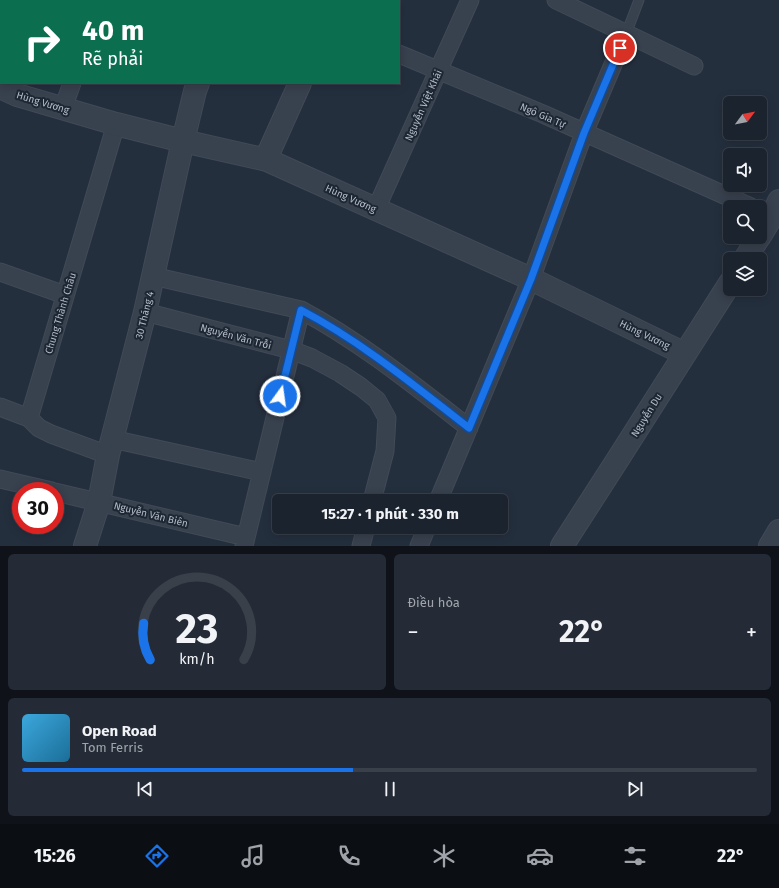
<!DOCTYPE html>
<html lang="vi">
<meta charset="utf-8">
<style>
:root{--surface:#1b232e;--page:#242b36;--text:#f1f3f6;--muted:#a0a4aa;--line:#39404a;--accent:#1a73e8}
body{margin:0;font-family:"Fira Sans",sans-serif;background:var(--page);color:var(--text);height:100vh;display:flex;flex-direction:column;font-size:15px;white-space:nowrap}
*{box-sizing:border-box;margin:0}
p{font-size:13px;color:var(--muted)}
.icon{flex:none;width:22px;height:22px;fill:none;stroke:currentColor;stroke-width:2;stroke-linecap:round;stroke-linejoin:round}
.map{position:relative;height:546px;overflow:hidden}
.side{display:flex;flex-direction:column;gap:8px;padding:8px;background:#0f1319;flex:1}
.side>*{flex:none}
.banner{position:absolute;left:0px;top:0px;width:400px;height:84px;box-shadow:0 2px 10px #0003,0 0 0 1px var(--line);background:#0b6e4f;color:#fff;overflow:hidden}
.needle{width:26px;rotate:58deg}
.tools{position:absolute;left:723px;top:96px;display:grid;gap:8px}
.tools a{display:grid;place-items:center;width:44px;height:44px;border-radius:6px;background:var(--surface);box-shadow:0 2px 10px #0003,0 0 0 1px var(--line);font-size:20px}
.speed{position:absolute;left:12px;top:482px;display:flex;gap:8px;font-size:20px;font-weight:700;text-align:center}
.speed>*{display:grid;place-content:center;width:52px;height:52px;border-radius:50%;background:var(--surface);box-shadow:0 2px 10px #0003,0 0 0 1px var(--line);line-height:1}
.speed .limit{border:6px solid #d22;background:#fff;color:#111}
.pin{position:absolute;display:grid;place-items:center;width:34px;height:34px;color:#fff;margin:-17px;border:2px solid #fff;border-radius:50%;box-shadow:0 1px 4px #0007}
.me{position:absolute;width:44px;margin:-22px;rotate:14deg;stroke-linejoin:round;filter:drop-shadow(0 0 3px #0008)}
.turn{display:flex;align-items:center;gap:14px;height:84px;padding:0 16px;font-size:18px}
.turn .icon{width:52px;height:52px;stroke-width:2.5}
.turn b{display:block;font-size:28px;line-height:34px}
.big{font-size:30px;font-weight:700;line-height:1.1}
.side .card{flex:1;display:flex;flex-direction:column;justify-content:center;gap:6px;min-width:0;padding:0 14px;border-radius:6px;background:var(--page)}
.side .dial{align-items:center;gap:0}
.dial svg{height:104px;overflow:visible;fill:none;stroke:var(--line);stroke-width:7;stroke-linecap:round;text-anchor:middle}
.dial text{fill:var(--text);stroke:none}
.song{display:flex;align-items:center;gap:12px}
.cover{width:48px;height:48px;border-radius:6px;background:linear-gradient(135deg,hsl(200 70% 55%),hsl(200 70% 35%))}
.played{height:4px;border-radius:2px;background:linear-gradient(90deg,var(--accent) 45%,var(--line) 45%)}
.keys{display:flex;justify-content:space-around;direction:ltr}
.heat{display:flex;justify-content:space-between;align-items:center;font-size:22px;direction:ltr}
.side .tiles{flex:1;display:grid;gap:8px;grid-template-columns:1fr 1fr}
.card:last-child{grid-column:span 2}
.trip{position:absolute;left:272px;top:494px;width:236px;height:40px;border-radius:6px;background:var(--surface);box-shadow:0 2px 10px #0003,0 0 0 1px var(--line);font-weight:700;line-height:40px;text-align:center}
.tabs{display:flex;height:64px;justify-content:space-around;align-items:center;background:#0b0e12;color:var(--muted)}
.tabs .icon{width:28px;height:28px}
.tabs .active{color:var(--accent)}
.tabs b{font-size:18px;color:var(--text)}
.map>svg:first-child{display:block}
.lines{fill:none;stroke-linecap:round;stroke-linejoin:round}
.service-casing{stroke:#414a57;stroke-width:11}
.minor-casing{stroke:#414a57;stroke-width:19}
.tertiary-casing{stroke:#414a57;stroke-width:24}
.service{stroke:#38414e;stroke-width:9}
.minor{stroke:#38414e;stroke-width:17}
.tertiary{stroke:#38414e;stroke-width:22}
.route-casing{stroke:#114b97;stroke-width:10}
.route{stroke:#1a73e8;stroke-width:7}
.labels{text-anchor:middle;stroke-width:4;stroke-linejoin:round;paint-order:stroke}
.street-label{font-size:10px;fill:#b4bcc9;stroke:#1d2633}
</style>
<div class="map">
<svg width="779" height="546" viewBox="0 0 779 546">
<rect width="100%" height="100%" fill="#242f3e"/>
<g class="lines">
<defs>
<path id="service" d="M626 34 639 0"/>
<path id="minor" d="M278 0 280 1
M556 0 694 66
M117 1 118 0
M399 54 543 114 751 207
M63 108 72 83
M376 209 470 0
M0 272 65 295
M153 276 301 310C361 342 415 386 469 428
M145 312 291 350 312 358 340 373 361 387 377 400 387 418 385 451 372 501
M0 407 29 418 39 428 51 434 108 455
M29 418 116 124
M112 439 262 472
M0 479 52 491
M55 492 246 537
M438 501 531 279 584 133 626 34
M244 546 301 310
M361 546 366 527
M419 546 427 527"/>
<path id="tertiary" d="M227 1 228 0
M337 1V0
M0 87 17 95 116 124 183 141 267 160 531 279 685 354
M267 160 269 152 300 83
M760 236 772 216 779 201
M745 259 759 237
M85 546 99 502 108 455 145 312 183 141 195 91 198 83
M562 546 618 459 730 283
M770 546 779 531"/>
</defs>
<!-- service casing -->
<use href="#service" class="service-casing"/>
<!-- minor casing -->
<use href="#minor" class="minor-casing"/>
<!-- tertiary casing -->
<use href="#tertiary" class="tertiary-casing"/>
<!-- service -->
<use href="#service" class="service"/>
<!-- minor -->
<use href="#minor" class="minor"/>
<!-- tertiary -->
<use href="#tertiary" class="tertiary"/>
</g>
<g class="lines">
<defs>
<path id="route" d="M280 396 301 310C362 342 415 386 469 428L531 279 584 133 620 48"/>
</defs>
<!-- route casing -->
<use href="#route" class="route-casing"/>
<!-- route -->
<use href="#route" class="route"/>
</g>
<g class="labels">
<!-- street labels -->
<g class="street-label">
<text transform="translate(43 102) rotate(17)" y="4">Hùng Vương</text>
<text transform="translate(423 105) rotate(-66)" y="4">Nguyễn Việt Khái</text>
<text transform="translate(543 115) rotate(23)" y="4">Ngô Gia Tự</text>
<text transform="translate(351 198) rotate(24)" y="4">Hùng Vương</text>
<text transform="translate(60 313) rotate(-73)" y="4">Chung Thành Châu</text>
<text transform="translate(144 315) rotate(-76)" y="4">30 Tháng 4</text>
<text transform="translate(645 334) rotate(26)" y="4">Hùng Vương</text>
<text transform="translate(236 336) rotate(15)" y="4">Nguyễn Văn Trỗi</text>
<text transform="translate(646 415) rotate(-58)" y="4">Nguyễn Du</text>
<text transform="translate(151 514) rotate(14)" y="4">Nguyễn Văn Biên</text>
</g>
</g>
</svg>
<div class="tools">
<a><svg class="needle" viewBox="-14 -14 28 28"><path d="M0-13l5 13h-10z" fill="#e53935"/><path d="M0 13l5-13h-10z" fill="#a0a4aa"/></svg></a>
<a><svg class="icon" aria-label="sound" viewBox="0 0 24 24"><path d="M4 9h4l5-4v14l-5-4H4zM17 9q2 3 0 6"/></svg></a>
<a><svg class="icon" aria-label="search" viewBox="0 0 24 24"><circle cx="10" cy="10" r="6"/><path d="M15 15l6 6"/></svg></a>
<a><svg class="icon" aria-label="layers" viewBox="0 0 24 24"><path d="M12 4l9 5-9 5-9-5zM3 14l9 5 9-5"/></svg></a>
</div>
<div class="speed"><div class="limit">30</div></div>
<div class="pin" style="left:620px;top:48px;background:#d93025"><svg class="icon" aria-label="arrive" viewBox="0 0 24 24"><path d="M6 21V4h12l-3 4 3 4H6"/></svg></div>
<svg class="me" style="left:280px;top:396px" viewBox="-20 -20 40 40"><circle r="17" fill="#1a73e8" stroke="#fff" stroke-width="3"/><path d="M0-11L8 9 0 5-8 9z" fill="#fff"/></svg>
<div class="trip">15:27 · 1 phút · 330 m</div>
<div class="banner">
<div class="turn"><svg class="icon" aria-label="right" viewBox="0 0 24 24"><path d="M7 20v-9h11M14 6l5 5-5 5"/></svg><div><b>40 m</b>Rẽ phải</div></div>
</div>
</div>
<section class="side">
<div class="tiles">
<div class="card dial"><svg viewBox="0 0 100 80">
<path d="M14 69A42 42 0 1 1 86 69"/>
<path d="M14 69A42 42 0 0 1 9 41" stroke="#1a73e8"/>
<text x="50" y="56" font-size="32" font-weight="700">23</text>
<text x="50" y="72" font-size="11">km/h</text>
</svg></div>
<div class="card"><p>Điều hòa</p>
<div class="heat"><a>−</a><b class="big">22°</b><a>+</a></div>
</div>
<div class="card">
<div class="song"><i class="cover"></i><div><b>Open Road</b><p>Tom Ferris</p></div></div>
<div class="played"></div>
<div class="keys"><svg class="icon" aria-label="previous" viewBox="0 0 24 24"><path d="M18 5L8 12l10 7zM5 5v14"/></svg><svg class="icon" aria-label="pause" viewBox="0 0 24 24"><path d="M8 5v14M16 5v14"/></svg><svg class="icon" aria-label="next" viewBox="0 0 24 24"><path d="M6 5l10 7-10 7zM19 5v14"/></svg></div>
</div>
</div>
</section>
<nav class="tabs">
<b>15:26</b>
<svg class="icon active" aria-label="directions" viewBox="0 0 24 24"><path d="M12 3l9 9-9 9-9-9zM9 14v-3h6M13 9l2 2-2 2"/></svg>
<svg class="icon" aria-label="music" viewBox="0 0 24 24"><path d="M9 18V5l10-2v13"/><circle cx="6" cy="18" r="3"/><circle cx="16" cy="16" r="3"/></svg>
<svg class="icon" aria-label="phone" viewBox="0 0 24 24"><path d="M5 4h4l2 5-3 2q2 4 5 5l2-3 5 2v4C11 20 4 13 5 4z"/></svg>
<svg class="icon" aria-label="climate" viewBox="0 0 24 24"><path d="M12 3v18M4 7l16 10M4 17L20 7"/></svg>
<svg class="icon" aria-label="car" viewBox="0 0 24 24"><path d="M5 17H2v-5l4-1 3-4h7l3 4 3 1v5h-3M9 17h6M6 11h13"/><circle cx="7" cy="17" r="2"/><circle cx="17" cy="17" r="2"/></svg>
<svg class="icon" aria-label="filters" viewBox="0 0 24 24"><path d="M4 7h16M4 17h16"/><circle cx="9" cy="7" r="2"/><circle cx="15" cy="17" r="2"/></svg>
<b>22°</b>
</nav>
